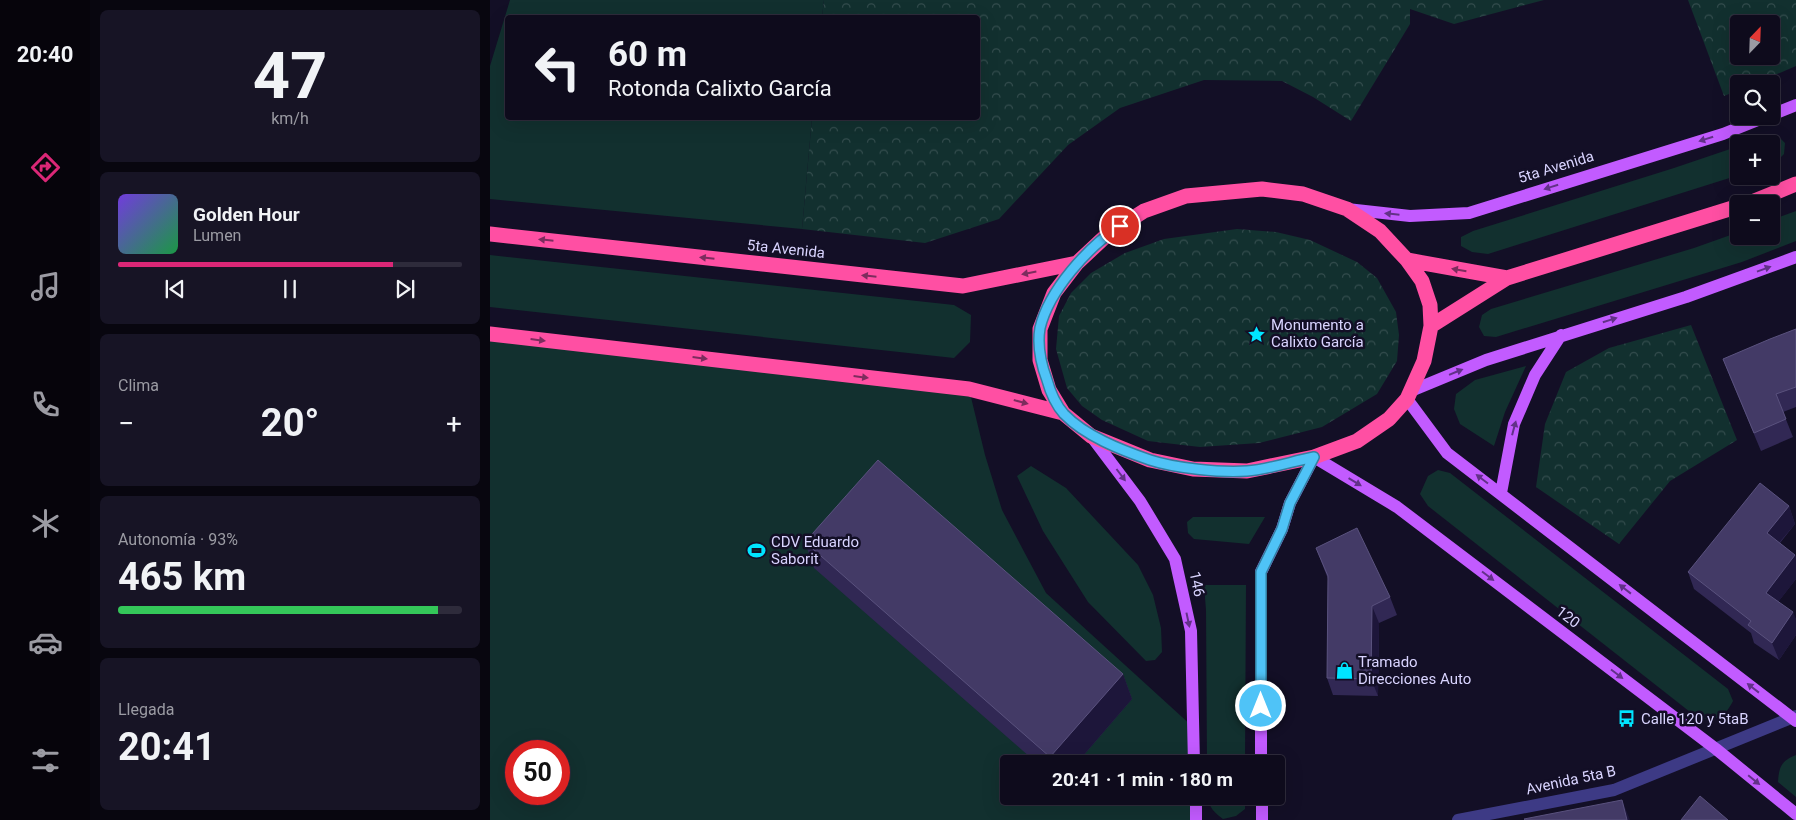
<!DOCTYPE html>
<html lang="es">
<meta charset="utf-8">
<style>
:root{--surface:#0e0b1c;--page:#171425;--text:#f1f3f6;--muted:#9b9ba3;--line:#2e2b3b;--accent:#db2777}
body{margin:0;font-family:Roboto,sans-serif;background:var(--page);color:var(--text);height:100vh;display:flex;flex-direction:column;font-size:19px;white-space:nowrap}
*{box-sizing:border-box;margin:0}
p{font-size:16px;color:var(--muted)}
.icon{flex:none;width:28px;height:28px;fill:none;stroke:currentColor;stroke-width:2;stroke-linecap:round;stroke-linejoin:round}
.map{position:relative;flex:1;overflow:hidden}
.panel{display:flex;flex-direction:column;gap:10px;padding:10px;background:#08060f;width:400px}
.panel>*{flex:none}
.top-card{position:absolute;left:15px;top:15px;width:475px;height:105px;border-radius:5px;box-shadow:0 5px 20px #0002,0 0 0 1px var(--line);background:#0e0b1c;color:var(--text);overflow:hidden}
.needle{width:32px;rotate:23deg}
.fabs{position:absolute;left:1240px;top:15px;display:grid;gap:10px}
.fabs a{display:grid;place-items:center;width:50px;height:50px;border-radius:5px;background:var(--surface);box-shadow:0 5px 20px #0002,0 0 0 1px var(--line);font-size:25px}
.speed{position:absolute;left:15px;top:740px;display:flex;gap:10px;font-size:25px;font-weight:700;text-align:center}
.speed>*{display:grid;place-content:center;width:65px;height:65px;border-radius:50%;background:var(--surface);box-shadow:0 5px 20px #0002,0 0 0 1px var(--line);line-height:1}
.speed .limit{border:8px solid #d22;background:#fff;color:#111}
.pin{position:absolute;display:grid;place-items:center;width:42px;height:42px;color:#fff;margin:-21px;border:2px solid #fff;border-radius:50%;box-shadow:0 1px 5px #0007}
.me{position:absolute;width:55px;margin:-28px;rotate:0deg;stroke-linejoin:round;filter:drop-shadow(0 0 4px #0008)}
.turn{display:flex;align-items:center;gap:18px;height:105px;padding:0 20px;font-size:22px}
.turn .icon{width:65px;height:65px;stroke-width:2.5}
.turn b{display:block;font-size:35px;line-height:42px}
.big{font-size:38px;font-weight:700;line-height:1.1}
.panel .tile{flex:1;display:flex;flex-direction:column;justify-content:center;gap:8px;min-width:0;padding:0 18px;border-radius:8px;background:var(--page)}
.panel .dial{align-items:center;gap:0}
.dial b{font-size:65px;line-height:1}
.song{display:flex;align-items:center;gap:15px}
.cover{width:60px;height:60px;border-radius:8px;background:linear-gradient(135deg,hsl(260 70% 55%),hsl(140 70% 35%))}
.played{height:5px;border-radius:2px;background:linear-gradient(90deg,var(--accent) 80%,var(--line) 80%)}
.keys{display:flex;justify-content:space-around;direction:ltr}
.heat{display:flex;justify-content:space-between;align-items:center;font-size:28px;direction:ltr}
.charge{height:8px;border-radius:4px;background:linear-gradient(90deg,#34c759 93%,var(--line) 0)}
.trip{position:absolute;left:510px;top:755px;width:285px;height:50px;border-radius:5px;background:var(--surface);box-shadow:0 5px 20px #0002,0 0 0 1px var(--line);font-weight:700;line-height:50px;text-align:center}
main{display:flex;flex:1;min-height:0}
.dock{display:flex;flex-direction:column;width:90px;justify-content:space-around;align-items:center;background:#06040b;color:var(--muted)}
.dock .icon{width:35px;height:35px}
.dock .on{color:var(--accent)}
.dock b{font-size:22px;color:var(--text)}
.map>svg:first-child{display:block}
.grass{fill:#12302f;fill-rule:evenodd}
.forest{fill:url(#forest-crowns);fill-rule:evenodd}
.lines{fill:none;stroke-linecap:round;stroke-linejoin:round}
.minor{stroke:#3d3a85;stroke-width:12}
.major{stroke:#c25bff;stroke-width:12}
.highway{stroke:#ff4fa3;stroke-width:15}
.wall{fill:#312854}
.shaded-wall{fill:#1d163a}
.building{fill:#433a66;stroke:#5a527e}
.oneway{fill:#623188}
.oneway2{fill:#7d2c5e}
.route-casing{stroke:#337fa1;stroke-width:12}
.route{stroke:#4fc3f7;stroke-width:9}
.labels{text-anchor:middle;stroke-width:5;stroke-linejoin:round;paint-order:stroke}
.street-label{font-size:15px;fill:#d9d4ff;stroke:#130f26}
.poi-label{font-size:15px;fill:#d9d4ff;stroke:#130f26;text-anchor:start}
</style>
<main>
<nav class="dock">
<b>20:40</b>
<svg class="icon on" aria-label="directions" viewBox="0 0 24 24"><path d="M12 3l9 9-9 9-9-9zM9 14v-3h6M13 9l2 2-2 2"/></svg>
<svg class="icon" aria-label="music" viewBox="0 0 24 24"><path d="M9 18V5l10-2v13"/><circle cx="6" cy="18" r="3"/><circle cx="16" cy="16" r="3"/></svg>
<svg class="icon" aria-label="phone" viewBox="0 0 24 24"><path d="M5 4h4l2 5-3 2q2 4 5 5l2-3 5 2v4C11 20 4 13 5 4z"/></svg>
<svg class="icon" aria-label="climate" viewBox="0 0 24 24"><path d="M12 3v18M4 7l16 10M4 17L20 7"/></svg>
<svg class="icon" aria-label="car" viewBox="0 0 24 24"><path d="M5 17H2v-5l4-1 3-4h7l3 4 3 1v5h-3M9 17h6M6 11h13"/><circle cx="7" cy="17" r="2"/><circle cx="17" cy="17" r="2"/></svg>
<svg class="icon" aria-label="filters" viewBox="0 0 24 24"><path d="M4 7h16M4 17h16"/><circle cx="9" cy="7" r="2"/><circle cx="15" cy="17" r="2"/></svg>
</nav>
<section class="panel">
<div class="tile dial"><b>47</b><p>km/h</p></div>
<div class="tile">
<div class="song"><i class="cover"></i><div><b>Golden Hour</b><p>Lumen</p></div></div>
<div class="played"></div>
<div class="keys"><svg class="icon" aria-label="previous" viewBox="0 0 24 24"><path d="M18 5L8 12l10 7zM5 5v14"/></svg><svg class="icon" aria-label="pause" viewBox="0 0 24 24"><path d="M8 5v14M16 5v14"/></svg><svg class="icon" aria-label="next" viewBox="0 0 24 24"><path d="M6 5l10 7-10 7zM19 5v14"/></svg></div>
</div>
<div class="tile"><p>Clima</p>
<div class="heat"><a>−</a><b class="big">20°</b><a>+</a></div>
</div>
<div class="tile"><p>Autonomía · 93%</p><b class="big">465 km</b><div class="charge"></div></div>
<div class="tile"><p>Llegada</p><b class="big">20:41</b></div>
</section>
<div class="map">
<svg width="1306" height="820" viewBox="0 0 1306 820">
<defs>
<pattern id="forest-crowns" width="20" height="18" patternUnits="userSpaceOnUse" patternTransform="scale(1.25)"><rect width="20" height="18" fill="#12302f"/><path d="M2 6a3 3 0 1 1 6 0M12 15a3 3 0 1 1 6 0" fill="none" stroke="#344d4e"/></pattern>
</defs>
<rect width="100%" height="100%" fill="#130f26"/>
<!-- grass -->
<path class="grass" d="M20 0H334L332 17 18 18V118H322L312 229 0 199V66Z
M1282 134 1289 137 1295 143 1294 154 1288 160 1281 163V144H1254Z
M1249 146V175L998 254 982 252 971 246V237L983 231 1184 168Z
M1306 211V241L1252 262 1006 337 994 336 989 327 992 315 1001 309 1204 248 1249 232V236H1281V220Z
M0 255 464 305 481 315 480 342 464 358 0 307Z
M0 334 479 389 495 455 512 510 556 593 703 727 704 764H519V796H705L706 820H0ZM26 751H69V794H26Z
M1036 366 1015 412 1004 446 970 424 964 409 966 394 985 380Z
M541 466 576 488 648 565 663 595 671 628 672 652 665 660 656 661 598 602 553 531 527 476Z
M948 470 960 473 1238 689 1243 701C1234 718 1228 720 1209 719L938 506 930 494 938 476Z
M703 517H775L759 544 704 539 698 533 697 522Z
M714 585H756L755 764H717L716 610Z
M1306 755V797L1288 782C1289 767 1291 761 1306 755Z
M718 796H755V809L746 816 733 819C725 813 718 807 718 796Z"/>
<!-- forest -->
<path class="forest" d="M334 0H1054L964 24 920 9V24L861 121 823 97 792 81 714 80 630 108 578 145 509 219 435 243 312 229 322 118H488V18L332 17Z
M1198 0H1306V66L1264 84H1249V90L1234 96ZM1249 24H1281V56H1249Z
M747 229 786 232 820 240 867 262 887 278 906 312 909 335 907 361 887 394 832 427 769 443 710 447 658 441 612 420 592 406 577 388 566 349 569 316 581 293 601 273 635 253 674 239Z
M1201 325 1247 440 1180 481 1129 544 1046 487 1055 424 1076 372 1119 348Z"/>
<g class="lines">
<!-- minor -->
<path class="minor" d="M968 820 1124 790 1306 716"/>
<!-- major -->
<path class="major" d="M1281 115 1306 105
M857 209 920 216 979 213 1233 134 1278 116
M921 391 996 360 1196 297 1306 257
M917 399 957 453 1306 721
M601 436 650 501 685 559 701 631 704 764
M1011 493 1024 424 1045 375 1071 335
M771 764V572L792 529 800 503 824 457 907 507 1226 749 1306 814
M706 796V820
M772 796V820"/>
<!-- highway -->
<path class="highway" d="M772 189 813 194 857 209 890 231 917 260 932 281 940 305 941 326 934 361 917 399 899 419 867 441 824 457 757 471 703 469 660 460 601 436 573 413 559 390 550 360V329L564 293 587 263 618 234 654 211 696 196Z
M1257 204 1306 184
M0 234 473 286 587 263
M917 260 1017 278
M941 326 1017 278 1249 206
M0 334 479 389 573 413"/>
</g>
<!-- wall -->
<path class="wall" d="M1306 329V407L1293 412 1303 437 1271 451 1240 377 1233 359Z
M1299 506 1305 524 1290 543 1305 555 1306 558V579L1288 602 1306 619V635L1289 660 1264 643 1261 633 1204 589 1198 572Z
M315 542 633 674 642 699 586 764H548L324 568Z
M826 548 900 597 907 615 889 623 888 696 843 695 837 678 838 579Z"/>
<!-- shaded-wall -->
<path class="shaded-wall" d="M1299 506 1305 524 1283 550 1277 533Z
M1305 555 1306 558V579L1282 610 1276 593Z
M882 606 889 623 888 696 881 679Z
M1303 612 1306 619V635L1289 660 1282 643Z
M633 674 642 699 586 764H563L560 757Z
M1132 800 1140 820H1137Z"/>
<!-- building -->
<path class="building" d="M1306 329V387L1286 394 1296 419 1264 433 1233 359 1280 339Z
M388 460 633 674 560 757 315 542Z
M1270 483 1299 506 1277 533 1305 555 1276 593 1303 612 1282 643 1258 625 1261 621 1198 572Z
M867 528 900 597 882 606 881 679 837 678 838 576 826 548Z
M1210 796 1238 820H1191Z
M1132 800 1137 820H1035L1034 819Z"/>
<!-- one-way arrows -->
<defs><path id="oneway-solid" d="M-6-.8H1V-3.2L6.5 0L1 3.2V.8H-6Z" transform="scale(1.25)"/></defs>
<g class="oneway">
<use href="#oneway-solid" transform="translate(1216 139) rotate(163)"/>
<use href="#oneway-solid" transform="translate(1061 187) rotate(163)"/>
<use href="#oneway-solid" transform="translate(902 214) rotate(-174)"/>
<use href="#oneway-solid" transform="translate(1274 269) rotate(-20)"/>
<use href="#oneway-solid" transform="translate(1120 320) rotate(-17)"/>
<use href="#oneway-solid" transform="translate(966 372) rotate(-22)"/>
<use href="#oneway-solid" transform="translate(1024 428) rotate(-75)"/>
<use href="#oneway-solid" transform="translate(631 475) rotate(53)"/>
<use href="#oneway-solid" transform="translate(992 479) rotate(-143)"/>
<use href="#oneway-solid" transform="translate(865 482) rotate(31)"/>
<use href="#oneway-solid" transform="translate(998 576) rotate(37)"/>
<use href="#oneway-solid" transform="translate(1135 589) rotate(-142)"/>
<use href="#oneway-solid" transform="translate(698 620) rotate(78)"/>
<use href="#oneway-solid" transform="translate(1127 674) rotate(37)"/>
<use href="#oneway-solid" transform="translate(1263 688) rotate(-142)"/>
<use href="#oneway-solid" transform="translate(1264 780) rotate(39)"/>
</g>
<g class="oneway2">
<use href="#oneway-solid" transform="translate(56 240) rotate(-174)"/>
<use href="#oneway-solid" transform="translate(217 258) rotate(-174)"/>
<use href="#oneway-solid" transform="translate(969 270) rotate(-170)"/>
<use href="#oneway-solid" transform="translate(539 273) rotate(169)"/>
<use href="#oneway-solid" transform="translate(379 276) rotate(-174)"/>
<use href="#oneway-solid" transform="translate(48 340) rotate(7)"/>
<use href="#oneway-solid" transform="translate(210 358) rotate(7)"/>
<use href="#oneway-solid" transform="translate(371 377) rotate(7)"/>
<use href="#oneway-solid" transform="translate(531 402) rotate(15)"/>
</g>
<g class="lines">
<defs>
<path id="route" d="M630 226C598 247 559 290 550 328 547 346 551 364 557 380 560 391 566 405 574 414 595 436 631 450 660 460 684 468 731 473 757 471 777 470 803 461 824 457L800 503 792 529 771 572V706"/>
</defs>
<!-- route casing -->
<use href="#route" class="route-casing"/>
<!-- route -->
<use href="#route" class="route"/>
</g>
<!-- icons -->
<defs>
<symbol id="sight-bare" viewBox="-9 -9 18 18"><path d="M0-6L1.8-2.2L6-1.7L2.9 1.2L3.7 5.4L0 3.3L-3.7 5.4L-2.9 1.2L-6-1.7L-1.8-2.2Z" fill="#00e5ff" stroke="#130f26" stroke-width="2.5" paint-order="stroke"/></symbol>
<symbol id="stadium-bare" viewBox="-9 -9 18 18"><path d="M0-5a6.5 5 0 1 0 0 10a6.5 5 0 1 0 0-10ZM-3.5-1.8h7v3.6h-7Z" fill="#00e5ff" stroke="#130f26" stroke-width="2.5" paint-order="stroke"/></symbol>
<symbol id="shop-bare" viewBox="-9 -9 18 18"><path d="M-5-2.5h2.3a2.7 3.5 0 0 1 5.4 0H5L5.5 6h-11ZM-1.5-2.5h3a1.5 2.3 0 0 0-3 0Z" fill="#00e5ff" stroke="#130f26" stroke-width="2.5" paint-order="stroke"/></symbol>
<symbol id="bus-bare" viewBox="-9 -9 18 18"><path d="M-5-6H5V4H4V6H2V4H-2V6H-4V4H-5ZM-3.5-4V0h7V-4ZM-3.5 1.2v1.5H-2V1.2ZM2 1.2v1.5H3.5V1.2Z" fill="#00e5ff" stroke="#130f26" stroke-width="2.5" paint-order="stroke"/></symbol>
</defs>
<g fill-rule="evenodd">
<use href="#sight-bare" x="754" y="322" width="25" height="25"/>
<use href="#stadium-bare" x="254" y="538" width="25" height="25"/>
<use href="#shop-bare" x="842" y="658" width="25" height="25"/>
<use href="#bus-bare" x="1124" y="706" width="25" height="25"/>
</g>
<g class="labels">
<!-- street labels -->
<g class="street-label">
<text transform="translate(1066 167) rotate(-17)" y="5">5ta Avenida</text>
<text transform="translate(296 249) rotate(6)" y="5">5ta Avenida</text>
<text transform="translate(707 584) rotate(78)" y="5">146</text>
<text transform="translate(1078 617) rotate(37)" y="5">120</text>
<text transform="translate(1081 780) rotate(-12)" y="5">Avenida 5ta B</text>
</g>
<!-- poi labels -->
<g class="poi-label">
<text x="781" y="330">Monumento a<tspan x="781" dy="17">Calixto García</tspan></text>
<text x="281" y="547">CDV Eduardo<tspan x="281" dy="17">Saborit</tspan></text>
<text x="868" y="667">Tramado<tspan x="868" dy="17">Direcciones Auto</tspan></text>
<text x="1151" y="724">Calle 120 y 5taB</text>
</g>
</g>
</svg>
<div class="fabs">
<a><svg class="needle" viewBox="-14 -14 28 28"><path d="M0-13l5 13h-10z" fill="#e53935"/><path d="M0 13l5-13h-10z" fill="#9b9ba3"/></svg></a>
<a><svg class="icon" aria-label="search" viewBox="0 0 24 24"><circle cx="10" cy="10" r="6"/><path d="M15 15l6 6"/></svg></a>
<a>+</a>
<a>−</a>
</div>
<div class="speed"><div class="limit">50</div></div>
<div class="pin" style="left:630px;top:226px;background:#d93025"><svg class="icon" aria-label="arrive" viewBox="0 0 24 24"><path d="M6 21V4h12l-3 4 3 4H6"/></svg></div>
<svg class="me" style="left:771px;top:706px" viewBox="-20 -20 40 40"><circle r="17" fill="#4fc3f7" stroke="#fff" stroke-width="3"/><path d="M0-11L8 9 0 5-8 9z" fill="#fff"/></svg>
<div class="trip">20:41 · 1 min · 180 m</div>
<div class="top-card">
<div class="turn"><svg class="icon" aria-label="left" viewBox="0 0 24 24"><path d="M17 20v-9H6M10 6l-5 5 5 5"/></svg><div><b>60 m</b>Rotonda Calixto García</div></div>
</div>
</div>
</main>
